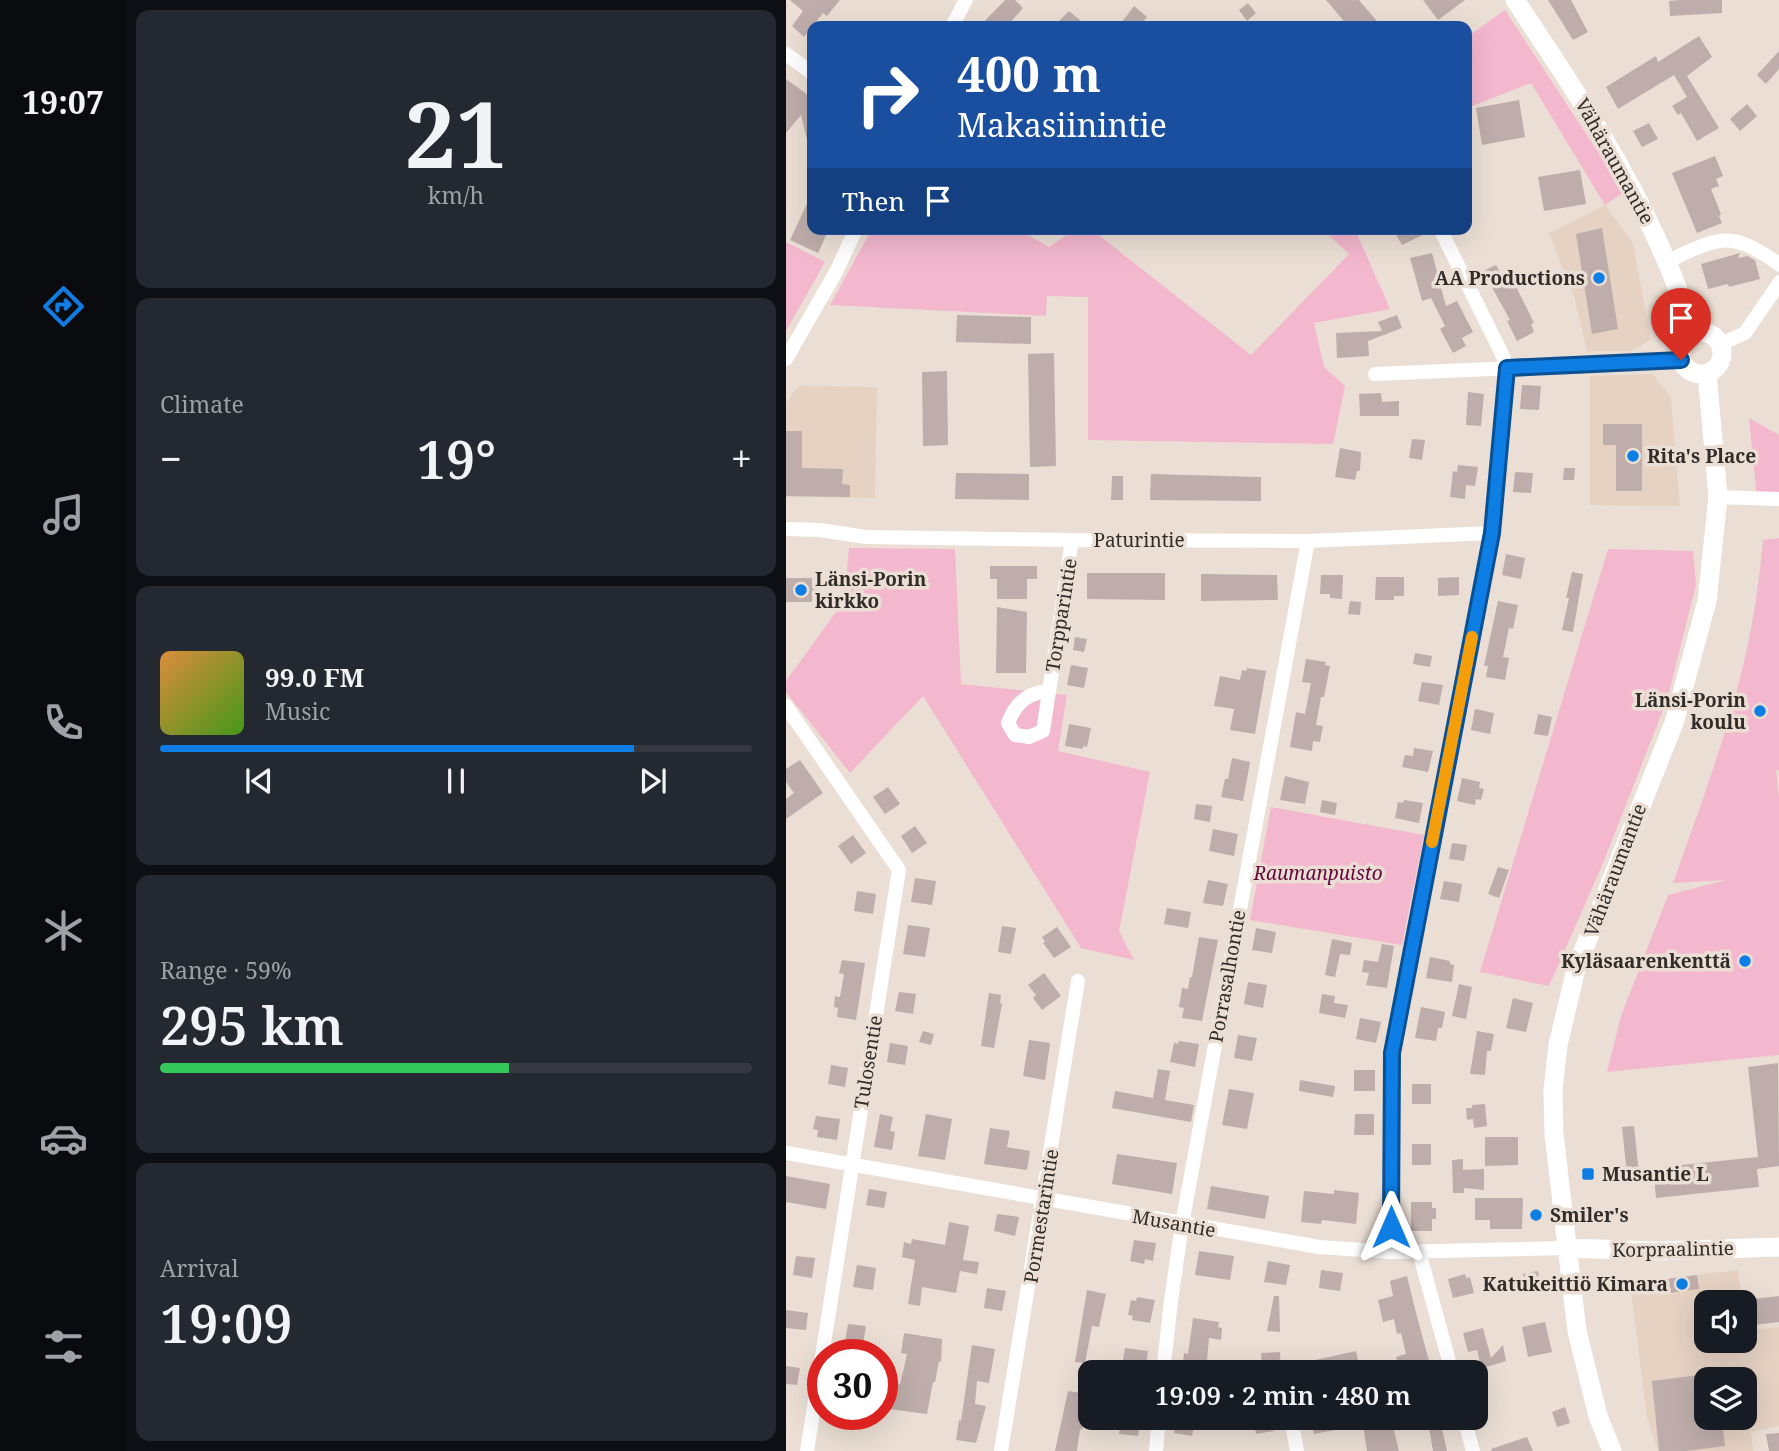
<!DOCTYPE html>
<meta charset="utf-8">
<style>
:root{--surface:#171b24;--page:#242831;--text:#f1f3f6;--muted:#9ea1a6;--line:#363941;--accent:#0e7de4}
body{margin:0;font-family:"Noto Serif",serif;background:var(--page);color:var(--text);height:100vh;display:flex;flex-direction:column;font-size:26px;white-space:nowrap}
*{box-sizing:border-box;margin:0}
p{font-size:23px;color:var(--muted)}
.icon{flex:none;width:38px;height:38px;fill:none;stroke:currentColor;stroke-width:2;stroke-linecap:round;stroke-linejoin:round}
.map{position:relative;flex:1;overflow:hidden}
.sheet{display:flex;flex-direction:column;gap:10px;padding:10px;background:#0d0f14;width:660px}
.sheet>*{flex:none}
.top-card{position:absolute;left:21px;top:21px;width:665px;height:214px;border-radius:14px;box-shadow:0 7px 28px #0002;background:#1a4fa0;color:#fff;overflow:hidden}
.buttons{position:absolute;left:908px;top:1290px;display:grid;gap:14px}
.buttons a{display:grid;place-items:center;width:63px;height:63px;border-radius:14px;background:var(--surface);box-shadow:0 7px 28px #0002;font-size:35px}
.speed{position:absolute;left:21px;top:1339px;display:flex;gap:14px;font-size:35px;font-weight:700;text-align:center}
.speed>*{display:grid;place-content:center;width:91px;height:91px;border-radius:50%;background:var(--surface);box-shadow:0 7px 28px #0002;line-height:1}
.speed .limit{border:10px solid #d22;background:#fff;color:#111}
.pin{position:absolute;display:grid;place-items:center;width:60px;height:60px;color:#fff;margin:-72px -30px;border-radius:50% 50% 50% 0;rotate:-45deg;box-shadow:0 0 7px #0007}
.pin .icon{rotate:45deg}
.me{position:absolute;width:77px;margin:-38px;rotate:0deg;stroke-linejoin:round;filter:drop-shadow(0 0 5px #0008)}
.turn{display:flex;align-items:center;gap:24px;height:147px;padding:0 35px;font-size:32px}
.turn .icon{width:91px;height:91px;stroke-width:2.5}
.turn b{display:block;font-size:49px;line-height:60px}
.then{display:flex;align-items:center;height:66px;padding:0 35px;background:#0003;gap:14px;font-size:26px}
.big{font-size:52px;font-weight:600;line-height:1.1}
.sheet .tile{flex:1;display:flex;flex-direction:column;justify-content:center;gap:10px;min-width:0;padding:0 24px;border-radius:14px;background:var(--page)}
.sheet .dial{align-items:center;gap:0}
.dial b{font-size:91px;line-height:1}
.song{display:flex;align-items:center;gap:21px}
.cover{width:84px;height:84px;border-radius:10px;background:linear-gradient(135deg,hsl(30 70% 55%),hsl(100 70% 35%))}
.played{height:7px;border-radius:4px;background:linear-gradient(90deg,var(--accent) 80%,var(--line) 80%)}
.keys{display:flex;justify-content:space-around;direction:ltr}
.heat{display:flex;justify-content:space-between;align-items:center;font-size:38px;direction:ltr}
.charge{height:10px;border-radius:5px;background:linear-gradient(90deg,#34c759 59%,var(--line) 0)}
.trip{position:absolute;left:292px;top:1360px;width:410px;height:70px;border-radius:14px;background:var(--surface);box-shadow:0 7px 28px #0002;font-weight:600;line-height:70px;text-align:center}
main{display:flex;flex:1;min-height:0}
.dock{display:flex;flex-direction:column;width:126px;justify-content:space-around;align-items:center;background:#090b0e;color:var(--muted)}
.dock .icon{width:49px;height:49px}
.dock .active{color:var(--accent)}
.dock b{font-size:32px;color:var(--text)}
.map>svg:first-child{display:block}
.built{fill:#e5d2c3;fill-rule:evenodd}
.green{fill:#f3b7ce}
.building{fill:#beadab}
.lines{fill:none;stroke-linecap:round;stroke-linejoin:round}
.street{stroke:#fff;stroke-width:14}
.secondary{stroke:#fff;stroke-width:19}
.route-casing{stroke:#095194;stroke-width:18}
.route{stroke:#0e7de4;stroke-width:12}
.slow{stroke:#f59e0b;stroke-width:12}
.poi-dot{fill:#0e7de4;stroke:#ebdfd5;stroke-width:2.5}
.labels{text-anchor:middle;stroke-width:7;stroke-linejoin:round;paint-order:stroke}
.street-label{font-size:19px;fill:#322d29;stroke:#ebdfd5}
.poi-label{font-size:19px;font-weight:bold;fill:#322d29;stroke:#ebdfd5;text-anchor:end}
.park-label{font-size:19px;font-style:italic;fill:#63083b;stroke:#ebdfd5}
</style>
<main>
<nav class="dock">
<b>19:07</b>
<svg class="icon active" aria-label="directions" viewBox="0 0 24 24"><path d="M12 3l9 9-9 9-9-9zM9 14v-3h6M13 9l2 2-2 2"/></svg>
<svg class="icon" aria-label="music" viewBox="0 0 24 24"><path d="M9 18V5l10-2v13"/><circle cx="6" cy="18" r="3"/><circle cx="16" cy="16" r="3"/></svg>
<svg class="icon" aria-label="phone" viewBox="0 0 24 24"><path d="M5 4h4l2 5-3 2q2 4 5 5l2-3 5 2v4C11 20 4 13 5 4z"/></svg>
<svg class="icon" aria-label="climate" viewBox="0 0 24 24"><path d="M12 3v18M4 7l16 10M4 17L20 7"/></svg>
<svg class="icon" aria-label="car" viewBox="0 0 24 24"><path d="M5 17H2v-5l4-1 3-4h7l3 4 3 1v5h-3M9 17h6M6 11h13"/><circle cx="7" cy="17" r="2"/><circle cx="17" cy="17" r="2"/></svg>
<svg class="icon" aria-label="filters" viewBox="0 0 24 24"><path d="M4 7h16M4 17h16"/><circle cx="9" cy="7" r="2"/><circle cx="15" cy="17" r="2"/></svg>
</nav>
<section class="sheet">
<div class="tile dial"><b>21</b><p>km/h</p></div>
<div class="tile"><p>Climate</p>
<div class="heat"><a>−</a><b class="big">19°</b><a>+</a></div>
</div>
<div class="tile">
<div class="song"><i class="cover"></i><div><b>99.0 FM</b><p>Music</p></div></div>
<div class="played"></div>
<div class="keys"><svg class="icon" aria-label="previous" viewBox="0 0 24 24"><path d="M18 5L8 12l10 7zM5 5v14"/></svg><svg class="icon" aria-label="pause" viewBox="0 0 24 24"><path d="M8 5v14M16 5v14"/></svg><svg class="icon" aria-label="next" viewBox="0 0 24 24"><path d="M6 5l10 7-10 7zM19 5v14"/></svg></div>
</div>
<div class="tile"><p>Range · 59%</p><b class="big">295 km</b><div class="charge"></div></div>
<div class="tile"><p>Arrival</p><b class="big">19:09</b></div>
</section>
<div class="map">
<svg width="994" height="1451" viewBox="0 0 994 1451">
<rect width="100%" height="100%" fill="#ebdfd5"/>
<!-- built -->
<path class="built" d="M819 205 847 244 865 340 845 351H801L788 296 763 233Z
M866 374 885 397 894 506 804 505V376Z
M13 386 91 387 89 498 0 497V402Z
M952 1270 956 1302H920V1340H959V1331L993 1327V1426L965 1432 967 1451H872L861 1418 844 1283ZM920 1379H959V1418H920Z"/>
<!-- green -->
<path class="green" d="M719 10 838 192 819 205 745 83 681 108V37Z
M86 229H232L263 247 289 229H305L465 355 563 254 536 229H569L604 309 528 323 538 367 559 386 547 444 302 440V297L261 296 260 316 44 305Z
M0 242 39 262 0 331Z
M963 418 993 435V499H971Z
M993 538 994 770H990L994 808 993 1055 821 1072 835 1016 882 895 940 880 887 883C920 790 956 696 970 599 973 580 975 560 977 540Z
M63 548 169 549 175 684 281 695 272 751 364 772 333 931 348 960 295 948 137 696 64 773 0 692V681L58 601Z
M822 549 907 551 910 585 881 700 818 861 763 986 694 972Z
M485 807 638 835 616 945 464 920Z"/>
<!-- building -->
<path class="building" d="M4 0H54L41 16 37 13 18 37 6 26 17 11Z
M219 0H229L237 8 221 26H194Z
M540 0H573L595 26H562Z
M637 0H679L652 20Z
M762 0H785L802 32 787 40Z
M893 0H936V13L884 16 883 1Z
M462 3 470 13 461 21 453 10Z
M348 6 361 17 354 26H333Z
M283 11 301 26H268Z
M913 36 926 57 901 76 933 128 911 141 895 113 892 115 886 106 901 97 888 75 832 109 820 87 870 56 872 62Z
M993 51V69L980 84 971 75Z
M0 79 26 98V143L22 144 15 115 0 133Z
M733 100 739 137 696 145 690 108Z
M961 104 971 116 954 131 944 119Z
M863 123 872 139 856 147 847 131Z
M929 156 937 176 930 179 933 186 925 189 935 214 933 216 936 223 911 233 886 173Z
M794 170 800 204 758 211 752 177Z
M26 193V229H43L32 253 4 240Z
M816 228 832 329 806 334 790 234Z
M607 229H644L645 231 616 245Z
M646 253 660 306 671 301 687 332 676 338 680 346 667 353 654 329 659 326 645 298 636 301 624 258Z
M954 253 952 258 961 256 969 260 974 279 943 287 942 284 922 289 915 264Z
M710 265 716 275 723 272 748 323 745 324 748 332 731 341 721 321 724 320 697 271Z
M171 315 245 317V344L170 342Z
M611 315 616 328 582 341 583 356 551 358 550 333 596 331 592 322Z
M268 353 270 466 244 467 242 354Z
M161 371 162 445 137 446 136 372Z
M736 385 755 386 753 410 734 409Z
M682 392 698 394 695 426 680 425Z
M595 393 596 402 613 401V416H574L573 394Z
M817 424H856V491H830V445H817Z
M0 431H16V468L57 469 56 484 64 485V497L0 496Z
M626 439 639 440 636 460 623 458Z
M554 448 575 452 574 471H571L569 480 549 477Z
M672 465 692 467 689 486 680 485 679 499 664 497 667 471 671 472Z
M778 468H789L788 480H777Z
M729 472 747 473 745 493 727 492Z
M170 473 243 474V500L169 499Z
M365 474 475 477V501L364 500Z
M326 476H337V500H325Z
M720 554 739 558 735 579 716 575Z
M204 566H251V579H241V599H211V579H204Z
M786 572 797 574 787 632 776 630 783 598H780Z
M301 573H379V600L301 599Z
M415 574 491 575 492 600 415 601Z
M535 575H557L556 599 544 598V594H534Z
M590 577H618V596H608V600H589Z
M673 577V595L652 596V578Z
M0 578H26V584H31V596H26V602H0Z
M564 601 575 602 574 615 562 614Z
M712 601 732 605 727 629 723 628 717 657 723 658 719 680 700 677 702 666H698Z
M211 607 241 612 240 673H210Z
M289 637 301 639 298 652 287 650Z
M629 653 646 656 644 667 627 664Z
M520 659 540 662 539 665 544 666 538 697H535L530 725 537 726 534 742 527 741 526 751 504 747 510 712 519 714 525 683 516 682Z
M285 665 302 668 298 688 281 685Z
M461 668 480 671 469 734 444 730 448 709 428 706 434 676 454 680 456 670 460 671Z
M636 682 657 685 653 705 632 701Z
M689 709 708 713 704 734 685 730Z
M752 714 766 717 762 736 748 734Z
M283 724 305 728 301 747 297 746V749L279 746Z
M628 748 647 751 642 772 616 767 619 755 627 756Z
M446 758 464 762 457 801 435 797 439 779H442Z
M14 760 37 793 0 819V799L8 793 0 782V769Z
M499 776 523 782 519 804 494 800Z
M676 778 694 782 693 788 698 789 695 800 690 799 689 805 671 801Z
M102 787 114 804 99 814 87 797Z
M536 800 551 803 549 815 534 812Z
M618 800 637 803 633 823 609 818 612 802 617 803Z
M410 804 426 806 424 822 408 819Z
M129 826 141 843 126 853 115 836Z
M427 829 452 834 448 856 423 851Z
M67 835 80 853 65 864 52 846Z
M666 843 681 845 678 861 663 859Z
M712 867 723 870 713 898 702 894Z
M129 878 150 881 146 905 125 902Z
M422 880 442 884 437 906 417 903Z
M658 881 676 884 673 902 654 899Z
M71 891 90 894 87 914 68 911Z
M381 908 405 912 402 928 378 924Z
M122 925 144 928 139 957 117 954Z
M216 926 230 928 225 954 212 952Z
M271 927 285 947 268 958 257 943 259 942 256 937Z
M470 928 490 932 486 953 466 950Z
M413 937 432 940 416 1021 396 1018 398 1008 393 1007 396 988 402 989 404 977H406Z
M546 939 566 943 564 955 554 954 549 977 539 975Z
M596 944 608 946 601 988 580 985 583 973 576 972 578 960 592 962Z
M644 957 664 961V964L668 965 666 982 640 978Z
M56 960 79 963 70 1020 51 1017 52 1008 48 1007 49 996 54 997 58 974 53 973Z
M258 973 275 996 256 1010 247 998 250 995 242 985Z
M462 982 481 985 477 1008 458 1004Z
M673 984 686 987 680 1019 666 1016Z
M113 992 130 994 127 1014 109 1011Z
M203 993 215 995 214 1003 216 1004 208 1048 195 1046Z
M536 994 549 996 548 1003 562 1005 559 1018 533 1013Z
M727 998 747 1003 740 1032 720 1028Z
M635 1007 659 1012 656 1028H652L650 1041 629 1038Z
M574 1018 595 1022 590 1043 570 1039Z
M137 1031 148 1034 145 1045 133 1042Z
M691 1031 708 1034 705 1051H701L699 1075 684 1074Z
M452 1035 471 1038 466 1061 448 1058Z
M243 1040 264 1043 259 1080 237 1076Z
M393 1041 413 1044 409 1067 384 1062 388 1043 392 1044Z
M104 1043 122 1046 119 1065 101 1062Z
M992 1063 993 1166 971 1169 973 1187 870 1198 867 1168 972 1157 962 1067Z
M45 1065 62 1068 59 1087 42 1084Z
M372 1069 384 1071 379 1100 408 1105 405 1122 326 1108 329 1091 367 1098Z
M568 1070H589V1091H568Z
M514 1080 549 1086 547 1097 513 1091Z
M626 1084H645V1104H626Z
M443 1089 468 1093 461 1129 436 1125Z
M699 1104 701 1126 688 1128 687 1119 681 1120 680 1108H686V1105Z
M94 1114 107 1117 104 1131 109 1132 106 1150 88 1147Z
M140 1114 166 1119 159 1160 132 1156Z
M569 1114H588V1135H568Z
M30 1116 54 1119 51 1140 31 1137 32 1130 27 1129Z
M848 1126 853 1174 841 1175 836 1127Z
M204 1128 224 1131 221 1147 244 1151 241 1170 198 1164Z
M699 1137H732V1165L699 1166Z
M626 1144H645V1165H626Z
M331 1154 391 1163 386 1194 326 1184Z
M677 1159V1170L698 1169V1190L678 1188V1193H667L666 1160Z
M0 1176 44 1184 40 1209 0 1202Z
M425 1186 483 1196 479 1219 421 1209Z
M83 1189 101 1192 98 1208 80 1205Z
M548 1190 573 1193 570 1224 536 1220 535 1224 515 1222 518 1191 548 1194Z
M689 1198H737L736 1229H704V1220H689Z
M625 1202H646V1208H650V1219H646V1231H625Z
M211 1214 233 1217 229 1236 208 1231Z
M163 1222 183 1226 177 1260 193 1262 191 1274 174 1271 170 1293 136 1287 134 1306 122 1304 129 1260 116 1257 118 1242 125 1244 126 1239 159 1245Z
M348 1240 370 1243 367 1261 359 1259 358 1264 344 1261Z
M413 1251 448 1256 444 1280 409 1275Z
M10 1256 29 1258 26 1278 7 1275Z
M482 1261 504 1265 500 1285 478 1282Z
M71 1265 90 1268 87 1290 67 1287Z
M535 1270 557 1273 554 1291 533 1288Z
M752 1271 755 1291 736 1293 734 1281H738L737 1274Z
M679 1274 680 1278 684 1277 688 1293 667 1298 662 1279Z
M911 1275 913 1289 883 1293 881 1279Z
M621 1276 629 1309 646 1372H614L610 1357 620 1354 615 1333 611 1334 608 1319 597 1322 592 1300 607 1296 604 1281Z
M201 1288 220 1291 216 1311 198 1308Z
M301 1290 320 1294 313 1327 306 1326 299 1363 289 1362Z
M488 1296H493L494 1332 481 1331Z
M993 1296V1322L959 1326V1300Z
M351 1297 369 1300 364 1323 346 1320 347 1316 342 1315 345 1300 350 1301Z
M0 1310 22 1313 20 1330 0 1328Z
M407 1318 433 1322 432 1327 436 1328 435 1340 423 1338 420 1372H396L398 1353 402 1354Z
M759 1322 766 1352 742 1357 736 1327Z
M62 1324 80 1326 77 1344 59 1342Z
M697 1328 705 1358 717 1345 720 1361 694 1369 695 1367 691 1350 682 1352 677 1333Z
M118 1333 156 1339 155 1362 153 1361 149 1382H147L141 1414 103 1409 106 1389 108 1383 114 1384 118 1368 121 1354 115 1353Z
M186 1345 209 1349 203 1383 191 1381 189 1404 200 1406 190 1443 170 1440 173 1420 175 1421Z
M339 1348 362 1351 359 1372H335Z
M570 1351 574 1370 557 1372 556 1366 534 1370 535 1372H498L497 1367Z
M494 1352 495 1372H476L475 1353Z
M0 1366 14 1368 11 1385 0 1384Z
M920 1374V1418H936L939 1446 900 1451H873L866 1381Z
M282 1391 302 1394 296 1430 294 1429 291 1451H269Z
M779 1407 784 1423 771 1427 766 1412Z
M336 1418H355L352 1436 333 1434Z
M391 1418H410L406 1436 388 1433Z
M467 1418H486L488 1431 470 1434Z
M525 1418H547L549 1430 528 1434Z
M605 1418 613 1451H581L577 1424Z
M654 1420 661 1451H647L642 1422Z
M993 1433V1451H983L980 1434Z
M741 1437 747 1451H706L705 1449Z"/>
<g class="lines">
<!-- street -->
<path class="street" d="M166 26 180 0
M0 54 26 73
M882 261C934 237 944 229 994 265
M935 344 959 333 994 282
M0 359 51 270 70 229
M589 374 895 361
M932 497 994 499
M0 529 34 530 80 537 286 540 522 541 706 533
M263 691C242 692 229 704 222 723L229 735 243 737 257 731 286 540
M0 706 113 870 21 1451
M0 1153 533 1247 605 1252 780 1248
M605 1252 606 1053 706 533 721 367 715 352 654 229
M633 1252 666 1372
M377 1372 385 1301 396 1224 522 541
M505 1418 511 1451
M678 1418 687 1451
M215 1451 292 981
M370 1451 373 1418"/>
<!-- secondary -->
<path class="secondary" d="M729 0C801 108 867 207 907 332
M894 353a21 21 0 1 1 42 0a21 21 0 1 1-42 0Z
M780 1248 871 1251 994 1247
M826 1451 812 1416 791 1331 768 1134 767 1090 772 1045 790 969 888 723 921 601 932 497 921 373"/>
</g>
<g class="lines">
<defs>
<path id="route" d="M605 1227 606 1053 706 533 721 368 895 360"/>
</defs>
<!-- route casing -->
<use href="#route" class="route-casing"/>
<!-- route -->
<use href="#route" class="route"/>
<!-- slow -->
<path class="slow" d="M646 842 686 637"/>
</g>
<!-- markers -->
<g class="poi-dot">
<circle cx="813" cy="278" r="7"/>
<circle cx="847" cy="456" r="7"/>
<circle cx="15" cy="590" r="7"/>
<circle cx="974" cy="711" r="7"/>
<circle cx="959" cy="961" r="7"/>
<rect x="795" y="1167" width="14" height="14" rx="3.5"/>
<circle cx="750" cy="1215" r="7"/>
<circle cx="896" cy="1284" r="7"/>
</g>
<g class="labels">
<!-- street labels -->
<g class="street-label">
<text transform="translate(829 161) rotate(61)" y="7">Vähäraumantie</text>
<text x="353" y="547">Paturintie</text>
<text transform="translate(275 615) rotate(-81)" y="7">Torpparintie</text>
<text transform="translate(829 870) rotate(-69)" y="7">Vähäraumantie</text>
<text transform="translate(441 976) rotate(-80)" y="7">Porrasalhontie</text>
<text transform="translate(82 1062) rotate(-81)" y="7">Tulosentie</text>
<text transform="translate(255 1216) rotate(-81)" y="7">Pormestarintie</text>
<text transform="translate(388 1223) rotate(10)" y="7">Musantie</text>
<text transform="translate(887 1249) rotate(-1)" y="7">Korpraalintie</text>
</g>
<!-- poi labels -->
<g class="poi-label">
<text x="799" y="285">AA Productions</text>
<text x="861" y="463" text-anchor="start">Rita's Place</text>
<text x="29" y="586" text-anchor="start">Länsi-Porin<tspan x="29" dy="22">kirkko</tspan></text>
<text x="960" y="707">Länsi-Porin<tspan x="960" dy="22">koulu</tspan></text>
<text x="945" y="968">Kyläsaarenkenttä</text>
<text x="816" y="1181" text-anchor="start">Musantie L</text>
<text x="764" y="1222" text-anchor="start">Smiler's</text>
<text x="882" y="1291">Katukeittiö Kimara</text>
</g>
<!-- park labels -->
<g class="park-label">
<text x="532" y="880">Raumanpuisto</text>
</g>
</g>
</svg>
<div class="buttons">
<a><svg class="icon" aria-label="sound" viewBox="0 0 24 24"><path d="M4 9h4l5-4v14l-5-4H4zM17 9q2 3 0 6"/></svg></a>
<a><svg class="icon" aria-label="layers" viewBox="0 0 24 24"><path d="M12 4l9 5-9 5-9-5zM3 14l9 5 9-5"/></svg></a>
</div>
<div class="speed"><div class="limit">30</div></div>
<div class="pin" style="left:895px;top:360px;background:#d93025"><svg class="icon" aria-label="arrive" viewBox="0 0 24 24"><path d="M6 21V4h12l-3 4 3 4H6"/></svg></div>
<svg class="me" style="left:605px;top:1227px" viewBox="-20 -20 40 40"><path d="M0-17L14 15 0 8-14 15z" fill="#0e7de4" stroke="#fff" stroke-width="4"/></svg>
<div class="trip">19:09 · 2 min · 480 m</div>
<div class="top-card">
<div class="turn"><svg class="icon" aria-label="right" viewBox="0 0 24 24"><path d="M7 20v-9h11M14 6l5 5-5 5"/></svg><div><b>400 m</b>Makasiinintie</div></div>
<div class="then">Then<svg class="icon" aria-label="arrive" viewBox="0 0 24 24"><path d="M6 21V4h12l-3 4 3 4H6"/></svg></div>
</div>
</div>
</main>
